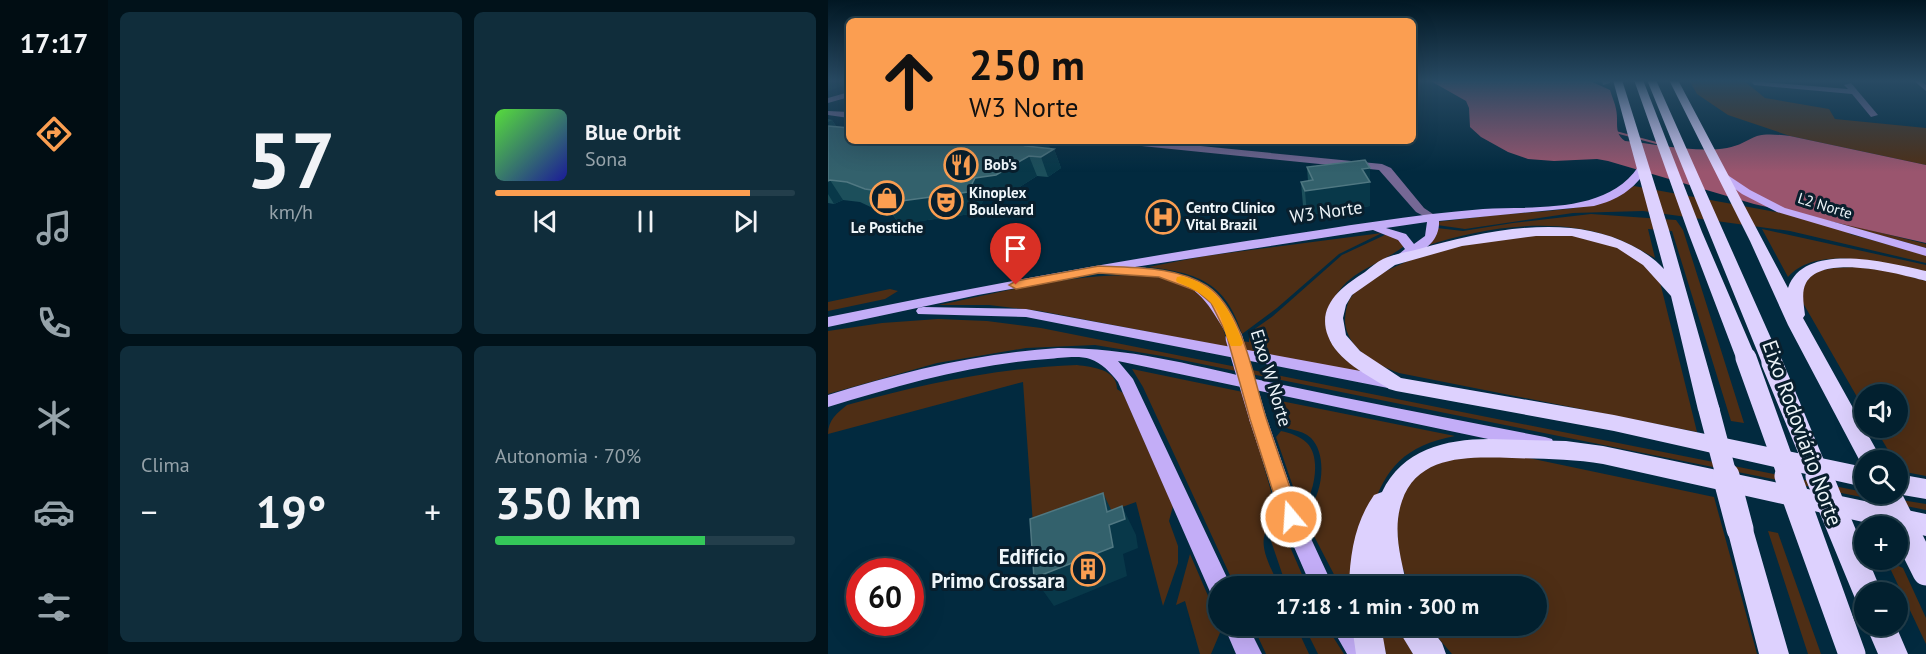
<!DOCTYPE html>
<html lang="pt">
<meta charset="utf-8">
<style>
:root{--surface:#02202f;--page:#102d3b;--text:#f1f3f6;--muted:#96a3aa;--line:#233e4b;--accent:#fb9e51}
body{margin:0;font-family:"PT Sans",sans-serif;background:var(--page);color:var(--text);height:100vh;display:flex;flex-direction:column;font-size:22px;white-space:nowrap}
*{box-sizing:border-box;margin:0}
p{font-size:20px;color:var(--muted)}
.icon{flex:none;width:33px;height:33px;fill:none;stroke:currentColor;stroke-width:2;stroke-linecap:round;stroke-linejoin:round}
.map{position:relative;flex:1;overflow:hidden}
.details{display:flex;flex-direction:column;gap:12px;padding:12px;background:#01121a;width:720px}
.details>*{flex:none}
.guide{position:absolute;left:18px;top:18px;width:570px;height:126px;border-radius:9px;box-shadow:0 6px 24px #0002,0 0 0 2px var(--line);background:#fb9e51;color:#111;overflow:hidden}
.buttons{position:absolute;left:1026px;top:384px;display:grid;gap:12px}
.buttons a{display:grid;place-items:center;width:54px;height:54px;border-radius:50%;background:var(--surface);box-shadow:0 6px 24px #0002,0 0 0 2px var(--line);font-size:30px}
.speed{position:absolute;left:18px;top:558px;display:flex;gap:12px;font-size:30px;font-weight:700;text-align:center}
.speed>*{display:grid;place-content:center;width:78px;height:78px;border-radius:50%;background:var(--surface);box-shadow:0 6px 24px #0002,0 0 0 2px var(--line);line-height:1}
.speed .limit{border:9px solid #d22;background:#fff;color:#111}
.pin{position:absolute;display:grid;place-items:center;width:51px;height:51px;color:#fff;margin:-62px -26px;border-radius:50% 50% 50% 0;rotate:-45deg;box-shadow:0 0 6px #0007}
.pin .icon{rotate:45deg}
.me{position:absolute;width:66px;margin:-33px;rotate:342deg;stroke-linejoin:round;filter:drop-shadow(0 0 4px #0008)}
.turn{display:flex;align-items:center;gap:21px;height:126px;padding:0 24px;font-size:27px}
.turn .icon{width:78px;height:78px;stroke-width:2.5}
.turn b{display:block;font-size:42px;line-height:51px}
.big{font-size:45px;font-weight:800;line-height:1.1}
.details .card{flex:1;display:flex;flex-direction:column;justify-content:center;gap:9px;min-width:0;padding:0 21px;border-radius:9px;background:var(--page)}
.details .dial{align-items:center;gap:0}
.dial b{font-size:78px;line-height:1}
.song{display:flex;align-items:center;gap:18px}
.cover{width:72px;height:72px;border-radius:9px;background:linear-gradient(135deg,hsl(110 70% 55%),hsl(240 70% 35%))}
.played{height:6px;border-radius:3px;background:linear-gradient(90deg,var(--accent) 85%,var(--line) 85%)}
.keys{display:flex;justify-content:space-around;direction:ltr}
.heat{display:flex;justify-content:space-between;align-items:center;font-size:33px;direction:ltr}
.charge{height:9px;border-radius:4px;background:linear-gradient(90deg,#34c759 70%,var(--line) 0)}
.details .tiles{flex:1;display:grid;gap:12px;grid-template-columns:repeat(2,1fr)}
.trip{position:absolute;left:380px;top:576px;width:339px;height:60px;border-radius:30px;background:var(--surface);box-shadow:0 6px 24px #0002,0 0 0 2px var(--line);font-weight:800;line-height:60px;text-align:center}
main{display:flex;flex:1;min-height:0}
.dock{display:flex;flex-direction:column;width:108px;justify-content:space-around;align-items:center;background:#010d13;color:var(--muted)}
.dock .icon{width:42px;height:42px}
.dock .active{color:var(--accent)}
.dock b{font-size:27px;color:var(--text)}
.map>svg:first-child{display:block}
.green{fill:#4e2e15}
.water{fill:#9a556e}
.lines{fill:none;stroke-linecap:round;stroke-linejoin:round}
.stream{stroke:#9a556e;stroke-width:2}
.minor{fill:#756895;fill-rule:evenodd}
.major{fill:#c3adf7;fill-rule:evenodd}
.highway{fill:#ddd1fe;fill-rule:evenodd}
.major-bridge-far1{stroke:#c3adf7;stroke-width:14}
.major-bridge{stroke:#c3adf7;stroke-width:17}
.highway-bridge-far1{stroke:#ddd1fe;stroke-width:21}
.highway-bridge{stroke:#ddd1fe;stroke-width:27}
.wall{fill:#1c4f5b}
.shaded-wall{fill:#083849}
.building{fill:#33616c;stroke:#507882;stroke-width:1.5}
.route{fill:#fb9e51;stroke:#a36735;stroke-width:1.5}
.slow{fill:#f59e0b}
.labels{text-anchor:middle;stroke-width:6;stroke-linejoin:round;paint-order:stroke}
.far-poi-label{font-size:15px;font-weight:bold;fill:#eff6fa;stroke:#091f2d;text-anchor:start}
.far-street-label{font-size:15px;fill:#eff6fa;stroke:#091f2d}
.street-label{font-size:18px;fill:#eff6fa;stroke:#091f2d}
.near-street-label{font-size:21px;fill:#eff6fa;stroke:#091f2d}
.near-poi-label{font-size:21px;font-weight:bold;fill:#eff6fa;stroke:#091f2d;text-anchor:end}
</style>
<main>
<nav class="dock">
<b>17:17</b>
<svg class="icon active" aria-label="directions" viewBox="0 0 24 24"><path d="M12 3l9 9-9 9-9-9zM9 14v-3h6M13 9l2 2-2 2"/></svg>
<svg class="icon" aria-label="music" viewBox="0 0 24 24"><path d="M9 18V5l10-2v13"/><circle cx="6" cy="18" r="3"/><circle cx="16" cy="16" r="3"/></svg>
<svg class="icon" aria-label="phone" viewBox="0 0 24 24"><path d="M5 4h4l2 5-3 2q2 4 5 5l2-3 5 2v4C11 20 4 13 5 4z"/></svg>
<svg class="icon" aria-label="climate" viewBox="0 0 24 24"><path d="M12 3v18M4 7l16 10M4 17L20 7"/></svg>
<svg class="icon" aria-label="car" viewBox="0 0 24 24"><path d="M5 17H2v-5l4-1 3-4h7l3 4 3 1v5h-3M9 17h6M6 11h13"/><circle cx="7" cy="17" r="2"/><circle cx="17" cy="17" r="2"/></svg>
<svg class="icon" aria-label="filters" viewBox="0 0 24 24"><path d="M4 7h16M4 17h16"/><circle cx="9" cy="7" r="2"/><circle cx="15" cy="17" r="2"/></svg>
</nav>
<section class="details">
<div class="tiles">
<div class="card dial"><b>57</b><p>km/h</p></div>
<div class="card">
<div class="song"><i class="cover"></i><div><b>Blue Orbit</b><p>Sona</p></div></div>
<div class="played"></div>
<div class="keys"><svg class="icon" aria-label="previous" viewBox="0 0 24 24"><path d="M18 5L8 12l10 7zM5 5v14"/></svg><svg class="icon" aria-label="pause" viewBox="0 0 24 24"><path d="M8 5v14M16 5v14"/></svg><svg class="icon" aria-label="next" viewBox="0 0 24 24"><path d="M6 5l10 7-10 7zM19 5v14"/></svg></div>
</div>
<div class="card"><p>Clima</p>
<div class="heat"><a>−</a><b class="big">19°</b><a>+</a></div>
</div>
<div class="card"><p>Autonomia · 70%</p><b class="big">350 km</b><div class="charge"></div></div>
</div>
</section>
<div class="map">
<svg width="1098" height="654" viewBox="0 0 1098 654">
<rect width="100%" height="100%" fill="#022a3f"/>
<!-- green -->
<path class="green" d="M861 80H915L937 98 1001 109 1007 119 1098 128V165L962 136 900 115 869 94Z
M806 186 1030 227 1098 244V248L1015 225 1022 234 1098 255V263L962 231 815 211 745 213 637 229 609 225 608 222C633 220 657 215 682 214 726 210 768 211 806 186Z
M763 214 848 220 855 230 916 423 903 421 844 231 820 229 827 258C812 250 798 241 781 236 723 217 655 227 598 246L609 228 635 231 685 223Z
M934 229 1098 265V273C1060 265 990 243 960 277Z
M554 233 511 254 449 308 414 334C398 283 371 273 320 267L377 256Z
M559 234 566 235 576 244 575 247C542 271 515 270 499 314L551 376 212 311 161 305H110C172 293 323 251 375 295 386 305 395 325 398 339L421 342V333L445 316 514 255Z
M740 234 780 243 810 259 832 282 869 432 571 373C549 365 519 349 517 322 517 312 519 300 527 292 557 263 630 242 672 238 694 235 718 235 740 234Z
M1028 267 1062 271 1098 281V476L1072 471 1070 460H1066L1047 428H1070V394H1036V409L975 303C975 298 973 289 975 284 982 266 1014 268 1028 267Z
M62 289 70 291 57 299 0 311V302Z
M110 319 159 321 213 328 1036 492V494L1098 504V510L334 356 267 345 198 348 109 363 0 394V331L54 323Z
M249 365C264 367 289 369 289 389L295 393 345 506 341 521 350 546V563L335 606 308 502 206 539 195 382 0 434C0 420 9 413 19 405 95 384 170 368 249 365Z
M304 369 415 392 451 520C422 534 441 563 451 586H407L315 387Z
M448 400 627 436C570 447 553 474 539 527 533 547 529 566 528 586H512L475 515C494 501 501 456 483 438 473 429 459 430 449 424Z
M453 431C462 433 472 436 479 443 494 458 486 496 473 510L448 437Z
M691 456 886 497 929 654H624L600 626H708V586H581L570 554 568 507 579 483 614 457Z
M453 526 479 586H459L458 585 442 538 444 532Z
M940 531 950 533 993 654H980Z
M362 554 390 619V626L394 628 383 654H372L357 601 348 605Z
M1061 562 1075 568 1098 618V644L1060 564Z
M425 626H468L481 654H438Z
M476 626H498L516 654H490Z
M551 626H569L585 654H558Z"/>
<!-- water -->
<path class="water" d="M601 80H760L782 90C784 97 787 103 788 109 791 122 785 133 797 141 829 144 867 153 899 148 911 146 919 140 929 136 940 133 951 135 962 136L1098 165V243L926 204 780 161 769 159 726 161 700 159 680 152 653 137 642 127 641 108 638 101Z"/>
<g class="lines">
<!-- stream -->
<path class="stream" d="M784 131 832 144"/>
<!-- minor -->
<path class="minor" d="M774 80H782V83L775 85Z
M1085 80H1092L1098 85V91Z
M923 81 1020 89 1016 85 1023 83 1050 115 1043 117 1024 94 926 85Z
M21 92V97L0 103V98Z
M0 111 21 112V118L0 115Z
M289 141H322L554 164 563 168 596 208 611 218 605 221 588 212 551 170 294 144Z"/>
<!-- major -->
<path class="major" d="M810 167 819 169C806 190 789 200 766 206L611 221C612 241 595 253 577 258L571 254 577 249 570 240 545 230 307 267C361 271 388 285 413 333L405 338 400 336C380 305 373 284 331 277 319 275 306 276 293 273L292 269 150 295 0 327V317C141 288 283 262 425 240 501 229 578 215 655 209 705 206 779 214 810 167ZM599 222 597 236 586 244 578 234 558 228Z
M895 172 922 190 957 208 1098 248V256L949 212 914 194 891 177 890 175Z
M95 307 198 309 565 377 571 379 573 383 571 387 565 389 198 317 90 314 88 311 90 308Z
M230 348C302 348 359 364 427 379 523 400 620 418 717 437L724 439 726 444 724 449 717 451 290 361 305 379 403 586H390V597L383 594 290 382C282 372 274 363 262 359 251 355 232 358 220 359 144 364 73 385 0 407V395C76 371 151 353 230 348Z
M430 412 436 414 439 419 473 517 505 586H483L453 517 421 419 424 414Z
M396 626H420L434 654H408Z
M503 626H529L547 654H519Z"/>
<!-- highway -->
<path class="highway" d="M785 80H794L841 230 892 410 888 416 881 418 874 416 870 410 843 296 815 265 789 248 744 236H708L634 246 567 265 524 295 518 305 515 318 518 335 532 351 573 378 786 415 1036 467V487L786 431 568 391 561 389C540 375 509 361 500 336 488 305 515 286 537 272 543 267 549 262 555 259 566 254 579 252 591 249 637 236 694 223 743 228 776 231 814 245 836 269Z
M806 80H815L874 232 928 358 925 363 918 364 911 363 908 358 860 232Z
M819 80H828L954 363 951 368 944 370 937 368 934 363Z
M841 80H850L960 288C976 240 1062 263 1098 271V281C1071 274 995 253 978 283 973 292 976 305 977 315L975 318 1054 460H1036L1035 467 960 325 922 241Z
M661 439 738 441 775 446 1098 514V536L1070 530V526H1053L775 464C745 459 715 459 684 458 645 457 590 453 574 501 564 530 573 558 579 586H551L549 577V586H521C522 554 527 522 546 495L554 492C574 450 617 439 661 439Z
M1070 474 1098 479V499L1069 494Z
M912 518 921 521 925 529 961 654H931L899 529 903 521Z
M524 626H553L558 654H528Z
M568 626H601L614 643 618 654H585Z
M1038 626H1068L1080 654H1050Z"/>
<!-- major-bridge-far1 -->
<path class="major-bridge-far1" d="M405 333 407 339"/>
<!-- major-bridge -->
<path class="major-bridge" d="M406 338 430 419"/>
<!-- highway-bridge-far1 -->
<path class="highway-bridge-far1" d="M918 358 961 478
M944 363 992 478
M881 410 899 478"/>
<!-- highway-bridge -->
<path class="highway-bridge" d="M898 476 912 529
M960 476 1024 654
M991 476 1039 592
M1059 494 1098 572"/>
</g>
<!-- wall -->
<path class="wall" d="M0 119 4 120 8 126 21 128 219 141 222 149H226L233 168 220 177 209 176 177 196 156 198 150 213 71 224 63 212 49 210 32 202 15 200 6 204 0 203Z
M479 167 542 168V206L479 215 475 206 473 182 480 181Z"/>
<!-- shaded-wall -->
<path class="shaded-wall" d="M0 80H21V84L0 91Z
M4 120 15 138H0V122Z
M207 141H219L223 151 226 149 233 168 220 177 213 157 198 146Z
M201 156 209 176 177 196 156 198 150 213 71 224 58 203 147 178Z
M542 168V206L479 215 477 191 534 169Z
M2 180 15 200 6 204 0 194V181Z
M275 493 289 522 294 506 308 535 310 548 295 554 299 576 226 606 206 578 281 525Z"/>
<!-- building -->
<path class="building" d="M0 126 21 128V141H207L198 146 226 149 213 157 201 156 168 175 147 178 140 192 58 203 65 193 37 189 19 182 2 180 0 181Z
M537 160 542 168 534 169 542 182 477 191 473 182 485 180 479 167Z
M275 493 279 512 294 506 297 519 281 525 285 547 206 578 202 519Z"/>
<!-- sky -->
<linearGradient id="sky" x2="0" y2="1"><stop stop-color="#011723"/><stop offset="0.47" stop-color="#284a63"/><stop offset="1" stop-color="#284a63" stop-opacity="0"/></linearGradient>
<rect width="1098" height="172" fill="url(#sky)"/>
<!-- route -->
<path class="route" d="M271 266C306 268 348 266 379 286 415 310 425 378 438 418 449 451 461 484 472 517L469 523 463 526 456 523 453 517 422 419 398 333 383 303 369 291 331 277 271 273 188 289 181 285 188 281Z"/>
<!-- slow -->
<path class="slow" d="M354 276C389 285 403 311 415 343L413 346H403C397 336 396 325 391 314 382 297 366 289 349 282L348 280 349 277Z"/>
<!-- icons -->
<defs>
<symbol id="restaurant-ring" viewBox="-11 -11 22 22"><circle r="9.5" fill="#091f2d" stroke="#fb9e51" stroke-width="1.5"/><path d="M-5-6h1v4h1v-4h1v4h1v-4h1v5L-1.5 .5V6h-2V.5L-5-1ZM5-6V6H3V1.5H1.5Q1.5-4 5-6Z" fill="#fb9e51"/></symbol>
<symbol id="shop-ring" viewBox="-11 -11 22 22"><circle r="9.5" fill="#091f2d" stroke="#fb9e51" stroke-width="1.5"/><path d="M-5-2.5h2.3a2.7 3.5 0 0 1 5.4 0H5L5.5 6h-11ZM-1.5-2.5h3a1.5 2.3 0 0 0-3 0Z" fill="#fb9e51"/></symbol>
<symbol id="theatre-ring" viewBox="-11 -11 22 22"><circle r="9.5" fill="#091f2d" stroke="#fb9e51" stroke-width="1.5"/><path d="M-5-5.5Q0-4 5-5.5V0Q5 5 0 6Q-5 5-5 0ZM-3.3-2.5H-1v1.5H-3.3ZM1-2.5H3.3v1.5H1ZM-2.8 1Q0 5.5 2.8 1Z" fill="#fb9e51"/></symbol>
<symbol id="hospital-ring" viewBox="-11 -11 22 22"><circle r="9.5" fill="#091f2d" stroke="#fb9e51" stroke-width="1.5"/><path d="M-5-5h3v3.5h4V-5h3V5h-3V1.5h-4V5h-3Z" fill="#fb9e51"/></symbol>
<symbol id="building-ring" viewBox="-11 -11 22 22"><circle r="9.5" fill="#091f2d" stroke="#fb9e51" stroke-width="1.5"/><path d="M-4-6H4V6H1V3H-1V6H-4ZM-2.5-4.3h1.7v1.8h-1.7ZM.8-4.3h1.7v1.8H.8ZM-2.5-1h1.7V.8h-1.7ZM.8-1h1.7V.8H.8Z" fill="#fb9e51"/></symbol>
</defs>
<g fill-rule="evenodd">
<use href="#restaurant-ring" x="114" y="146" width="38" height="38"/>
<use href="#shop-ring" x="40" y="179" width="38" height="38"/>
<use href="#theatre-ring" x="99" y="183" width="38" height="38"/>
<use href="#hospital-ring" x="316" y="198" width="38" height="38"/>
<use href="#building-ring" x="241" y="550" width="38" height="38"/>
</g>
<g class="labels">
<!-- far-poi labels -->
<g class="far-poi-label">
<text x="156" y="170">Bob's</text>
<text x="141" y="198">Kinoplex<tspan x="141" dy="17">Boulevard</tspan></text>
<text x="358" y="213">Centro Clínico<tspan x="358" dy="17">Vital Brazil</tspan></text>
<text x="59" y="233" text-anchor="middle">Le Postiche</text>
</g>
<!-- far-street labels -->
<g class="far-street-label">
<text transform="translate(997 206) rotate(17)" y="5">L2 Norte</text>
</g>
<!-- street labels -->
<g class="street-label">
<text transform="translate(498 212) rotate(-8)" y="6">W3 Norte</text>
<text transform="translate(443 378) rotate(73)" y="6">Eixo W Norte</text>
</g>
<!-- near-street labels -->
<g class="near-street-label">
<text transform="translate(974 433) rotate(70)" y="7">Eixo Rodoviário Norte</text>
</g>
<!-- near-poi labels -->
<g class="near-poi-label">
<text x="237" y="564">Edifício<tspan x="237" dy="24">Primo Crossara</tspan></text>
</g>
</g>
</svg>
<div class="buttons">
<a><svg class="icon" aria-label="sound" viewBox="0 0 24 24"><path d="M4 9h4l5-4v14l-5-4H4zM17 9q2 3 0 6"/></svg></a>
<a><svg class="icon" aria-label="search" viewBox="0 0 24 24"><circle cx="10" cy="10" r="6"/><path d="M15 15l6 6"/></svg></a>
<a>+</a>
<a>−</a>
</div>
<div class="speed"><div class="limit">60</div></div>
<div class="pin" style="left:188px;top:285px;background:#d93025"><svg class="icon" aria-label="arrive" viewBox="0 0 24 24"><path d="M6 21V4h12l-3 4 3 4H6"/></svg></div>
<svg class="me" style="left:463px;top:517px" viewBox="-20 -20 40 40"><circle r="17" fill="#fb9e51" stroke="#fff" stroke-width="3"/><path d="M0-11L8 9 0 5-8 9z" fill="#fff"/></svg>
<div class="trip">17:18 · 1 min · 300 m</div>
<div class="guide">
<div class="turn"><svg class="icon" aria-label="ahead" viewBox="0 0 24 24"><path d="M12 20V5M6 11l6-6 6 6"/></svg><div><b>250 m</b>W3 Norte</div></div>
</div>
</div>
</main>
